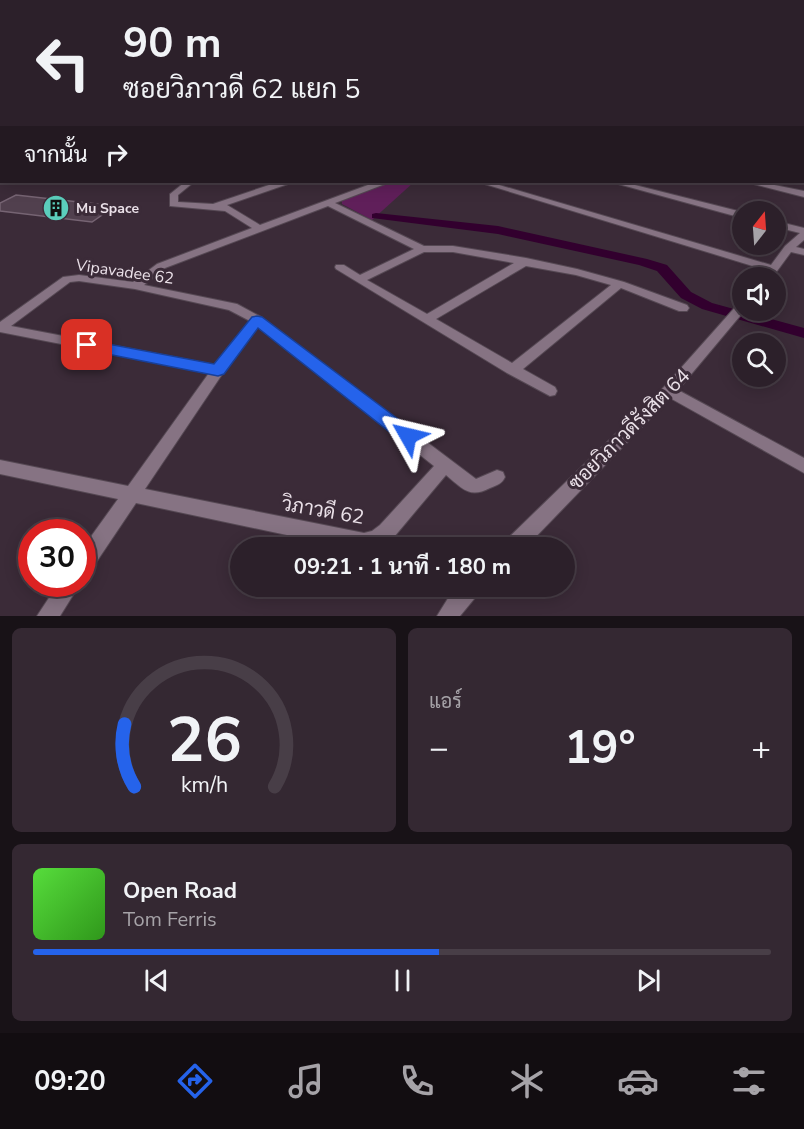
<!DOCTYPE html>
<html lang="th">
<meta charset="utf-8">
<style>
:root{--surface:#2c202a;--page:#342832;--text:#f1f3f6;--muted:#a6a3a8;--line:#483e47;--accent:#2563eb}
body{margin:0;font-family:"Nunito Sans",Sarabun,sans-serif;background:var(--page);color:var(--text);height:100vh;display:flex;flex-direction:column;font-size:22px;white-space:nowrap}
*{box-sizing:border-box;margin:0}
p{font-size:20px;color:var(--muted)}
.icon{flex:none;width:33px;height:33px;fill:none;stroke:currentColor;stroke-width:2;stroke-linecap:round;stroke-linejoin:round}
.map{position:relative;height:616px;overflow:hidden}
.panel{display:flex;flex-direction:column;gap:12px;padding:12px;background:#181217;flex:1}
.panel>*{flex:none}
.banner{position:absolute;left:0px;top:0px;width:804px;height:183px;box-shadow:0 3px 15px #0003,0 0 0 2px var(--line);background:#2c202a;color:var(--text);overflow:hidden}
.needle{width:39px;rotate:17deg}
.buttons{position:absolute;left:732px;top:201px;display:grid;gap:12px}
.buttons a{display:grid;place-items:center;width:54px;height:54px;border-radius:50%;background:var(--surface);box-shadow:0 3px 15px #0003,0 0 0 2px var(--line);font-size:30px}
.speed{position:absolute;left:18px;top:519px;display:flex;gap:12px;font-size:30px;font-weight:700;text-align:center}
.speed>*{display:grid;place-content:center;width:78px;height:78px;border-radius:50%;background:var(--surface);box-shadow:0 3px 15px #0003,0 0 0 2px var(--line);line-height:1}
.speed .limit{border:9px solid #d22;background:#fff;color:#111}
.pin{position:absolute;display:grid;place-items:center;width:51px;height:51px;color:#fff;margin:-26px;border-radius:12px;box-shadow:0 3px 9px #0006}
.me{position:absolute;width:66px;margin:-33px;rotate:307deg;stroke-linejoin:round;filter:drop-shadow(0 0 4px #0008)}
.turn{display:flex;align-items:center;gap:21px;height:126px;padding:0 24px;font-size:27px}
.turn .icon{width:78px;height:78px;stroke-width:2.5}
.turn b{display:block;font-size:42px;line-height:51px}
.then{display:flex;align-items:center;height:57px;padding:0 24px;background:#0003;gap:12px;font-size:22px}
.big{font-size:45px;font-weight:700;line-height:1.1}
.panel .widget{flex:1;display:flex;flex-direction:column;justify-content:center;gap:9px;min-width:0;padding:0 21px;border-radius:9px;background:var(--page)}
.panel .dial{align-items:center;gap:0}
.dial svg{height:156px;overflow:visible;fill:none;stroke:var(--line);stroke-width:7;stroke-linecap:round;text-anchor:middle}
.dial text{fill:var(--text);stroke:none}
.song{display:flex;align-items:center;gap:18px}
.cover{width:72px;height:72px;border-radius:9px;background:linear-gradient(135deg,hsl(110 70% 55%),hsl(110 70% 35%))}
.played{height:6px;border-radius:3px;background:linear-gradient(90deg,var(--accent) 55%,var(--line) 55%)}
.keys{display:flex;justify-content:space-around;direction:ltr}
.heat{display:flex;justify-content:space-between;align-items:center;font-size:33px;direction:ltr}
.panel .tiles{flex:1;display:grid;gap:12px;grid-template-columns:1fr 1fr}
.widget:last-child{grid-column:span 2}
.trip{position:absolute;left:230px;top:537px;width:345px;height:60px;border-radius:30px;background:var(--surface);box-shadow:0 3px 15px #0003,0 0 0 2px var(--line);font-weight:700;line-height:60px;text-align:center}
.menu{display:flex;height:96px;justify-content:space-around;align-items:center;background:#120d11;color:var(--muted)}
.menu .icon{width:42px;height:42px}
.menu .selected{color:var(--accent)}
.menu b{font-size:27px;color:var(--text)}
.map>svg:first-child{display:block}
.green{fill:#601f5a}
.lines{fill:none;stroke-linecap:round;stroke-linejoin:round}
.canal{fill:#32002e;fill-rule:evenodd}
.building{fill:#51404e;stroke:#766473;stroke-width:1.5}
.lane-casing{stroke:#554853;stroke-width:5}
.street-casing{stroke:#554853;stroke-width:2}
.lane{stroke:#867383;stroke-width:4}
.street{fill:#867383;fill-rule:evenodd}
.route{fill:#2563eb;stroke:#184099;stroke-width:1.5}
.labels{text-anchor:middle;stroke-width:6;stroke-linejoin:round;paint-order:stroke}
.far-poi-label{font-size:14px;font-weight:bold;fill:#eae0e8;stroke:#3b2b38;text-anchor:start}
.street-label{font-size:16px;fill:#eae0e8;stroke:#3b2b38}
.near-street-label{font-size:20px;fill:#eae0e8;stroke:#3b2b38}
</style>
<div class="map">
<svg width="804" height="616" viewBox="0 0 804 616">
<rect width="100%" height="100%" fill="#3b2b38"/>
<!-- green -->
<path class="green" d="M390 182H414L372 220 342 204V201Z"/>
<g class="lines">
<!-- canal -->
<path class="canal" d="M376 213 498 226 647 259 667 265 691 292 712 303 804 328V338L702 309 681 298 657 271 639 265 498 234 372 218V214Z"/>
</g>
<!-- building -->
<path class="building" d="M16 195 115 206 92 222 0 211V203Z"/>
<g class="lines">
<defs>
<path id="lane" d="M537 182H549"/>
<path id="street" d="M802 113 804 114V118H802Z
M802 136H804V140H802Z
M0 179 2 182H6L0 184Z
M185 182H194L178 195V202L213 204 278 182H289L288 184 227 205 260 225 376 182H386L385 184 335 203 424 246H453L526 258 577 269 624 282 687 305 689 308 687 311H679L621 288 523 369 555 387 557 391 555 395 550 396 507 373 336 269 335 267 336 265H344L360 275 414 249 328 206 165 268 144 285 237 304 261 317 476 479 497 470 503 472 505 477C502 484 497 485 490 488 469 499 462 488 446 475L394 537 384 545 378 548H348L136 503 89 573 82 575V549L118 499 0 474V460L128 486 209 373 0 332V322L63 277 79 275 133 282 157 264 252 228 225 211 170 206V194ZM424 252H453L514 263 427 314 367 280ZM526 266 576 275 611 285 512 363 436 319ZM79 281 135 289 229 310 250 321 215 365 11 326 70 282ZM258 327 434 466 380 525 372 531 364 533 145 489 223 373Z
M478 182H489L771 265 785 246 800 233 776 227V221L804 228V240L796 247 804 249V255L791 252 772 278H761L766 270Z
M611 182H623L742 212V218Z
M746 182H759L804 191V197Z
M738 304H742V310H745L678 390 804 458V473L670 398 525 548H502L504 542 664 387Z
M58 584H80L60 616H37Z
M458 586H482L479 593 460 616H437L450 595Z"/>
</defs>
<!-- lane casing -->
<use href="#lane" class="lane-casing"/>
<!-- street casing -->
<use href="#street" class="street-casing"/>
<!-- lane -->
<use href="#lane" class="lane"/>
<!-- street -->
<use href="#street" class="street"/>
</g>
<!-- sky -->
<linearGradient id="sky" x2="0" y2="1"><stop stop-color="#20181f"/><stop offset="0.5" stop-color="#4f4a5e"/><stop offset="1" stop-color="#4f4a5e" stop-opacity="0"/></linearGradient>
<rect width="804" height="172" fill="url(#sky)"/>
<!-- route -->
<path class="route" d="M257 316 262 317 414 431 417 436 414 441 408 443 401 441 258 328 224 374 218 376 87 350 80 345 87 340 214 364 252 317Z"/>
<!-- icons -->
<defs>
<symbol id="building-disc" viewBox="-11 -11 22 22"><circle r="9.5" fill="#5bcebc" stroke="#3b2b38"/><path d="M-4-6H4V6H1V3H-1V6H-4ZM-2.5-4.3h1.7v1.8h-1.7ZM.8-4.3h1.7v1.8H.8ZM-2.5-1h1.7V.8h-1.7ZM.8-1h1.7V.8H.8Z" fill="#111"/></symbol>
</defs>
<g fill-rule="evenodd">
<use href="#building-disc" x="41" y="193" width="30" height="30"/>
</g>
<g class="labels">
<!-- far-poi labels -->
<g class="far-poi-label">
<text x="76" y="213">Mu Space</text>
</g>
<!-- street labels -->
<g class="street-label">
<text transform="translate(125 271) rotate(8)" y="6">Vipavadee 62</text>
</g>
<!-- near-street labels -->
<g class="near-street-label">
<text transform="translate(629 429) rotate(-45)" y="7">ซอยวิภาวดีรังสิต 64</text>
<text transform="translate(323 510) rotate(10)" y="7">วิภาวดี 62</text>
</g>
</g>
</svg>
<div class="buttons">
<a><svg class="needle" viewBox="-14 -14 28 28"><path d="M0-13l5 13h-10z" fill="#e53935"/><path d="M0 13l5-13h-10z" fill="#a6a3a8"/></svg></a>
<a><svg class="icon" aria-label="sound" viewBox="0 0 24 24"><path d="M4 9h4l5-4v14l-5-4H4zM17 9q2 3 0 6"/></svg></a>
<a><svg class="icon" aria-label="search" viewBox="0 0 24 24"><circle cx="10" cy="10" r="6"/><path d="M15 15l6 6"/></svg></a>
</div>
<div class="speed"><div class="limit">30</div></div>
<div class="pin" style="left:87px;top:345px;background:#d93025"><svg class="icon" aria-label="arrive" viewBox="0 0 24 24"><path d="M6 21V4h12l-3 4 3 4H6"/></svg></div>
<svg class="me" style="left:408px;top:436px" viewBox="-20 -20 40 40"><path d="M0-17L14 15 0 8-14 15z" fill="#2563eb" stroke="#fff" stroke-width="4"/></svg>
<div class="trip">09:21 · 1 นาที · 180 m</div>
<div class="banner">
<div class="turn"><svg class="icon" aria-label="left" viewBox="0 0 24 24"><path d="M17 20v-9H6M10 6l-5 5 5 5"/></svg><div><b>90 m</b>ซอยวิภาวดี 62 แยก 5</div></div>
<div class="then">จากนั้น<svg class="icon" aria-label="right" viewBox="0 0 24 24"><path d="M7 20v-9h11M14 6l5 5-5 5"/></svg></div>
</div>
</div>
<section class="panel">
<div class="tiles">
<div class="widget dial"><svg viewBox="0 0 100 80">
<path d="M14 69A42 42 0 1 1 86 69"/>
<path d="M14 69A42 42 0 0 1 9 37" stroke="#2563eb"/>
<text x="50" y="56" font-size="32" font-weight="700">26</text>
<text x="50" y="72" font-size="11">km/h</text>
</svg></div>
<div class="widget"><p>แอร์</p>
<div class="heat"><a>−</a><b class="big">19°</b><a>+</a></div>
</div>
<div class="widget">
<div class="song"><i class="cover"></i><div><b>Open Road</b><p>Tom Ferris</p></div></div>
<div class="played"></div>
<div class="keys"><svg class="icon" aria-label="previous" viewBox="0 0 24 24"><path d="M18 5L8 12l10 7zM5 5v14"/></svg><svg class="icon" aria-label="pause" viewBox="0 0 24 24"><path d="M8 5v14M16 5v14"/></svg><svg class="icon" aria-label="next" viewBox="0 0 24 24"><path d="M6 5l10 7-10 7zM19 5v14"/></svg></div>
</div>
</div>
</section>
<nav class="menu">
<b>09:20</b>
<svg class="icon selected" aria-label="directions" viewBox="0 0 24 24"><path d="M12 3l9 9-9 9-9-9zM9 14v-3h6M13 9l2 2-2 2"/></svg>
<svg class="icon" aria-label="music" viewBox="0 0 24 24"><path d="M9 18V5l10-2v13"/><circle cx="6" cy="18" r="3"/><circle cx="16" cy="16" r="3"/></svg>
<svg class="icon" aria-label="phone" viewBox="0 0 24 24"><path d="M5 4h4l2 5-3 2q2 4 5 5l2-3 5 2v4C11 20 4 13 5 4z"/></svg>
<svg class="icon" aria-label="climate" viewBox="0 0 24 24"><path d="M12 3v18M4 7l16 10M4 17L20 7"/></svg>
<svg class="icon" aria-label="car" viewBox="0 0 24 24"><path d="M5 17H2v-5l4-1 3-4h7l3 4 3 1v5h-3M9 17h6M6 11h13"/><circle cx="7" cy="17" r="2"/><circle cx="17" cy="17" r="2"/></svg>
<svg class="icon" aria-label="filters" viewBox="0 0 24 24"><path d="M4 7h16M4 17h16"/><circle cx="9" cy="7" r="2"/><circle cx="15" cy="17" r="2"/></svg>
</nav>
